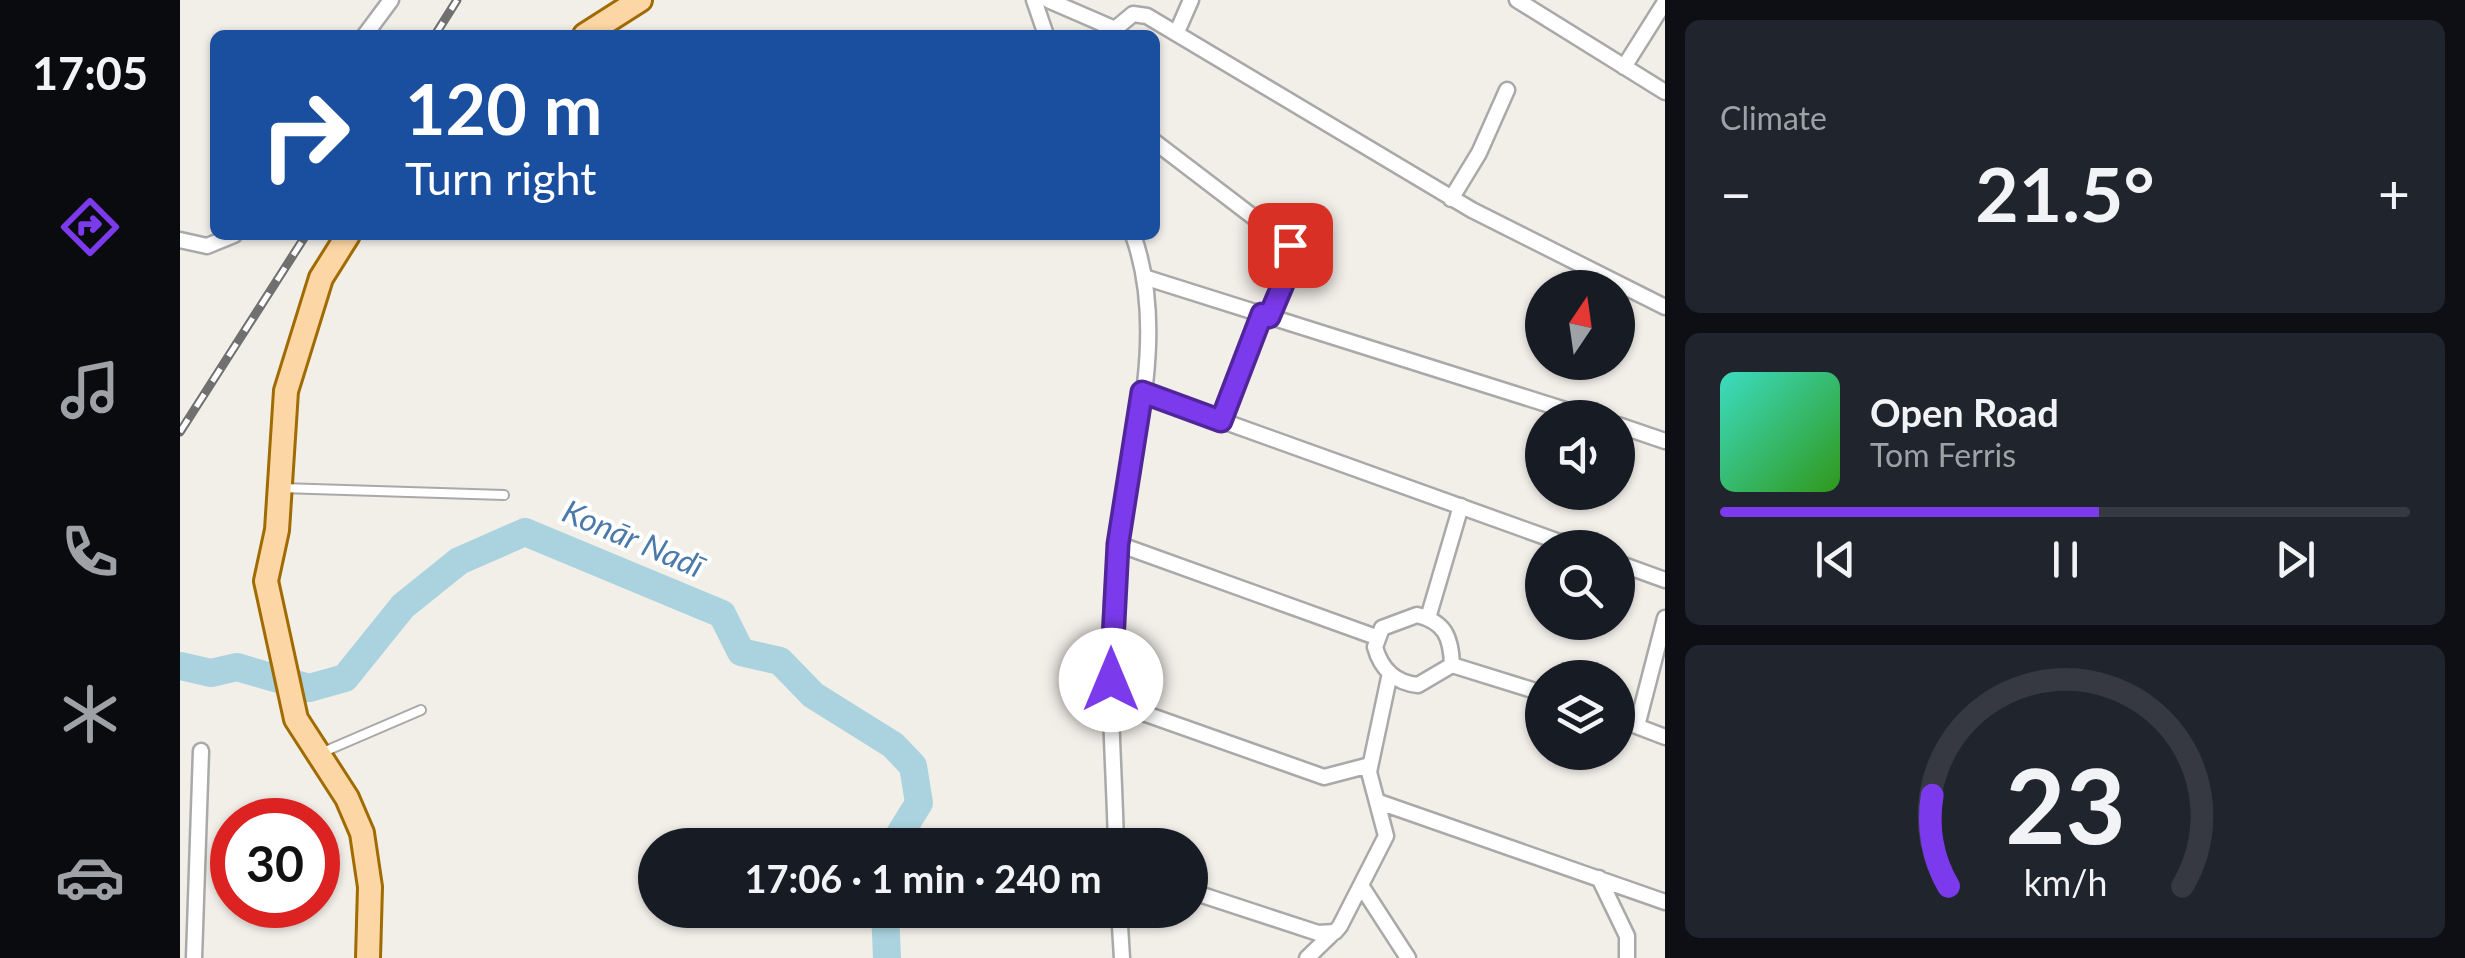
<!DOCTYPE html>
<meta charset="utf-8">
<style>
:root{--surface:#171b24;--page:#20242c;--text:#f1f3f6;--muted:#9ea1a6;--line:#363941;--accent:#7c3aed}
body{margin:0;font-family:Lato,sans-serif;background:var(--page);color:var(--text);height:100vh;display:flex;flex-direction:column;font-size:38px;white-space:nowrap}
*{box-sizing:border-box;margin:0}
p{font-size:32px;color:var(--muted)}
.icon{flex:none;width:55px;height:55px;fill:none;stroke:currentColor;stroke-width:2;stroke-linecap:round;stroke-linejoin:round}
.map{position:relative;flex:1;overflow:hidden}
.details{display:flex;flex-direction:column;gap:20px;padding:20px;background:#0d0f14;width:800px}
.details>*{flex:none}
.hud{position:absolute;left:30px;top:30px;width:950px;height:210px;border-radius:15px;box-shadow:0 2px 8px #0004;background:#1a4fa0;color:#fff;overflow:hidden}
.needle{width:65px;rotate:13deg}
.controls{position:absolute;left:1345px;top:270px;display:grid;gap:20px}
.controls a{display:grid;place-items:center;width:110px;height:110px;border-radius:50%;background:var(--surface);box-shadow:0 2px 8px #0004;font-size:50px}
.speed{position:absolute;left:30px;top:798px;display:flex;gap:20px;font-size:50px;font-weight:700;text-align:center}
.speed>*{display:grid;place-content:center;width:130px;height:130px;border-radius:50%;background:var(--surface);box-shadow:0 2px 8px #0004;line-height:1}
.speed .limit{border:15px solid #d22;background:#fff;color:#111}
.pin{position:absolute;display:grid;place-items:center;width:85px;height:85px;color:#fff;margin:-42px;border-radius:20px;box-shadow:0 5px 15px #0006}
.me{position:absolute;width:110px;margin:-55px;rotate:0deg;stroke-linejoin:round;filter:drop-shadow(0 0 8px #0008)}
.turn{display:flex;align-items:center;gap:35px;height:210px;padding:0 30px;font-size:45px}
.turn .icon{width:130px;height:130px;stroke-width:2.5}
.turn b{display:block;font-size:70px;line-height:85px}
.big{font-size:75px;font-weight:700;line-height:1.1}
.details .widget{flex:1;display:flex;flex-direction:column;justify-content:center;gap:15px;min-width:0;padding:0 35px;border-radius:15px;background:var(--page)}
.details .dial{align-items:center;gap:0}
.dial svg{height:260px;overflow:visible;fill:none;stroke:var(--line);stroke-width:7;stroke-linecap:round;text-anchor:middle}
.dial text{fill:var(--text);stroke:none}
.song{display:flex;align-items:center;gap:30px}
.cover{width:120px;height:120px;border-radius:15px;background:linear-gradient(135deg,hsl(170 70% 55%),hsl(110 70% 35%))}
.played{height:10px;border-radius:5px;background:linear-gradient(90deg,var(--accent) 55%,var(--line) 55%)}
.keys{display:flex;justify-content:space-around;direction:ltr}
.heat{display:flex;justify-content:space-between;align-items:center;font-size:55px;direction:ltr}
.trip{position:absolute;left:458px;top:828px;width:570px;height:100px;border-radius:50px;background:var(--surface);box-shadow:0 2px 8px #0004;font-weight:700;line-height:100px;text-align:center}
main{display:flex;flex:1;min-height:0}
.tabs{display:flex;flex-direction:column;width:180px;justify-content:space-around;align-items:center;background:#090b0e;color:var(--muted)}
.tabs .icon{width:70px;height:70px}
.tabs .on{color:var(--accent)}
.tabs b{font-size:45px;color:var(--text)}
.map>svg:first-child{display:block}
.lines{fill:none;stroke-linecap:round;stroke-linejoin:round}
.river{stroke:#aad3df;stroke-width:28}
.lane-casing{stroke:#a9a9a9;stroke-width:12}
.street-casing{stroke:#a9a9a9;stroke-width:19}
.primary-casing{stroke:#a06b00;stroke-width:28}
.lane{stroke:#fff;stroke-width:8}
.street{stroke:#fff;stroke-width:14}
.primary{stroke:#fcd6a4;stroke-width:22}
.rail-casing{stroke:#707070;stroke-width:9}
.rail{stroke:#fff;stroke-width:5;stroke-dasharray:15;stroke-linecap:butt}
.route-casing{stroke:#51269a;stroke-width:25}
.route{stroke:#7c3aed;stroke-width:18}
.labels{text-anchor:middle;stroke-width:8;stroke-linejoin:round;paint-order:stroke}
.water-label{font-size:32px;font-style:italic;fill:#4a7aab;stroke:#fff}
</style>
<main>
<nav class="tabs">
<b>17:05</b>
<svg class="icon on" aria-label="directions" viewBox="0 0 24 24"><path d="M12 3l9 9-9 9-9-9zM9 14v-3h6M13 9l2 2-2 2"/></svg>
<svg class="icon" aria-label="music" viewBox="0 0 24 24"><path d="M9 18V5l10-2v13"/><circle cx="6" cy="18" r="3"/><circle cx="16" cy="16" r="3"/></svg>
<svg class="icon" aria-label="phone" viewBox="0 0 24 24"><path d="M5 4h4l2 5-3 2q2 4 5 5l2-3 5 2v4C11 20 4 13 5 4z"/></svg>
<svg class="icon" aria-label="climate" viewBox="0 0 24 24"><path d="M12 3v18M4 7l16 10M4 17L20 7"/></svg>
<svg class="icon" aria-label="car" viewBox="0 0 24 24"><path d="M5 17H2v-5l4-1 3-4h7l3 4 3 1v5h-3M9 17h6M6 11h13"/><circle cx="7" cy="17" r="2"/><circle cx="17" cy="17" r="2"/></svg>
</nav>
<div class="map">
<svg width="1485" height="958" viewBox="0 0 1485 958">
<rect width="100%" height="100%" fill="#f2efe9"/>
<g class="lines">
<!-- river -->
<path class="river" d="M0 666 31 673 57 667 129 688 165 678 223 606 279 561 345 532 542 614 561 652 600 661 633 695 713 745 733 766 739 803 713 845
M705 910 707 958"/>
<defs>
<path id="lane" d="M101 488 324 495
M141 753 241 710"/>
<path id="street" d="M854 0 866 35
M868 0 935 29 953 14 967 16 1292 210 1485 307
M1337 0 1485 92
M997 32 1011 0
M185 35 211 0
M1444 67 1485 2
M975 142 1110 245 1114 258 1089 317
M1271 199 1299 153 1327 90
M0 240 27 246 54 235
M967 278 1411 418
M962 392 1396 548
M1041 421 1082 315
M1438 425 1485 441
M938 544 1196 637
M1438 563 1485 580
M1237 615C1265 622 1271 637 1272 665L1238 685C1216 683 1201 669 1195 647L1202 628Z
M1248 618 1281 506
M1272 665 1362 693
M932 702 1144 777 1190 765
M1438 719 1485 737
M1457 726 1485 618
M1199 802 1485 902
M936 845C934 759 926 672 933 587 943 473 993 346 953 235
M1419 878 1447 936V958
M1182 887 1228 958
M1010 891 1138 933 1155 932 1160 926 1206 836 1189 772 1210 673
M939 910 942 958
M14 958 21 751
M1127 958 1154 932"/>
<path id="primary" d="M405 35 460 0
M168 235 141 278 106 391 97 530 86 581 116 719 167 798 182 833 190 887 188 958"/>
</defs>
<!-- lane casing -->
<use href="#lane" class="lane-casing"/>
<!-- street casing -->
<use href="#street" class="street-casing"/>
<!-- primary casing -->
<use href="#primary" class="primary-casing"/>
<!-- lane -->
<use href="#lane" class="lane"/>
<!-- street -->
<use href="#street" class="street"/>
<!-- primary -->
<use href="#primary" class="primary"/>
<defs>
<path id="rail" d="M255 35 277 0
M0 432 126 235"/>
</defs>
<!-- rail casing -->
<use href="#rail" class="rail-casing"/>
<!-- rail -->
<use href="#rail" class="rail"/>
</g>
<g class="lines">
<defs>
<path id="route" d="M931 680 938 544 962 392 1041 421 1082 314 1089 317 1114 258 1110 245"/>
</defs>
<!-- route casing -->
<use href="#route" class="route-casing"/>
<!-- route -->
<use href="#route" class="route"/>
</g>
<g class="labels">
<!-- water labels -->
<g class="water-label">
<text transform="translate(453 539) rotate(23)" y="11">Konār Nadī</text>
</g>
</g>
</svg>
<div class="controls">
<a><svg class="needle" viewBox="-14 -14 28 28"><path d="M0-13l5 13h-10z" fill="#e53935"/><path d="M0 13l5-13h-10z" fill="#9ea1a6"/></svg></a>
<a><svg class="icon" aria-label="sound" viewBox="0 0 24 24"><path d="M4 9h4l5-4v14l-5-4H4zM17 9q2 3 0 6"/></svg></a>
<a><svg class="icon" aria-label="search" viewBox="0 0 24 24"><circle cx="10" cy="10" r="6"/><path d="M15 15l6 6"/></svg></a>
<a><svg class="icon" aria-label="layers" viewBox="0 0 24 24"><path d="M12 4l9 5-9 5-9-5zM3 14l9 5 9-5"/></svg></a>
</div>
<div class="speed"><div class="limit">30</div></div>
<div class="pin" style="left:1110px;top:245px;background:#d93025"><svg class="icon" aria-label="arrive" viewBox="0 0 24 24"><path d="M6 21V4h12l-3 4 3 4H6"/></svg></div>
<svg class="me" style="left:931px;top:680px" viewBox="-20 -20 40 40"><circle r="19" fill="#fff"/><path d="M0-13L10 11 0 6-10 11z" fill="#7c3aed"/></svg>
<div class="trip">17:06 · 1 min · 240 m</div>
<div class="hud">
<div class="turn"><svg class="icon" aria-label="right" viewBox="0 0 24 24"><path d="M7 20v-9h11M14 6l5 5-5 5"/></svg><div><b>120 m</b>Turn right</div></div>
</div>
</div>
<section class="details">
<div class="widget"><p>Climate</p>
<div class="heat"><a>−</a><b class="big">21.5°</b><a>+</a></div>
</div>
<div class="widget">
<div class="song"><i class="cover"></i><div><b>Open Road</b><p>Tom Ferris</p></div></div>
<div class="played"></div>
<div class="keys"><svg class="icon" aria-label="previous" viewBox="0 0 24 24"><path d="M18 5L8 12l10 7zM5 5v14"/></svg><svg class="icon" aria-label="pause" viewBox="0 0 24 24"><path d="M8 5v14M16 5v14"/></svg><svg class="icon" aria-label="next" viewBox="0 0 24 24"><path d="M6 5l10 7-10 7zM19 5v14"/></svg></div>
</div>
<div class="widget dial"><svg viewBox="0 0 100 80">
<path d="M14 69A42 42 0 1 1 86 69"/>
<path d="M14 69A42 42 0 0 1 9 41" stroke="#7c3aed"/>
<text x="50" y="56" font-size="32" font-weight="700">23</text>
<text x="50" y="72" font-size="11">km/h</text>
</svg></div>
</section>
</main>
